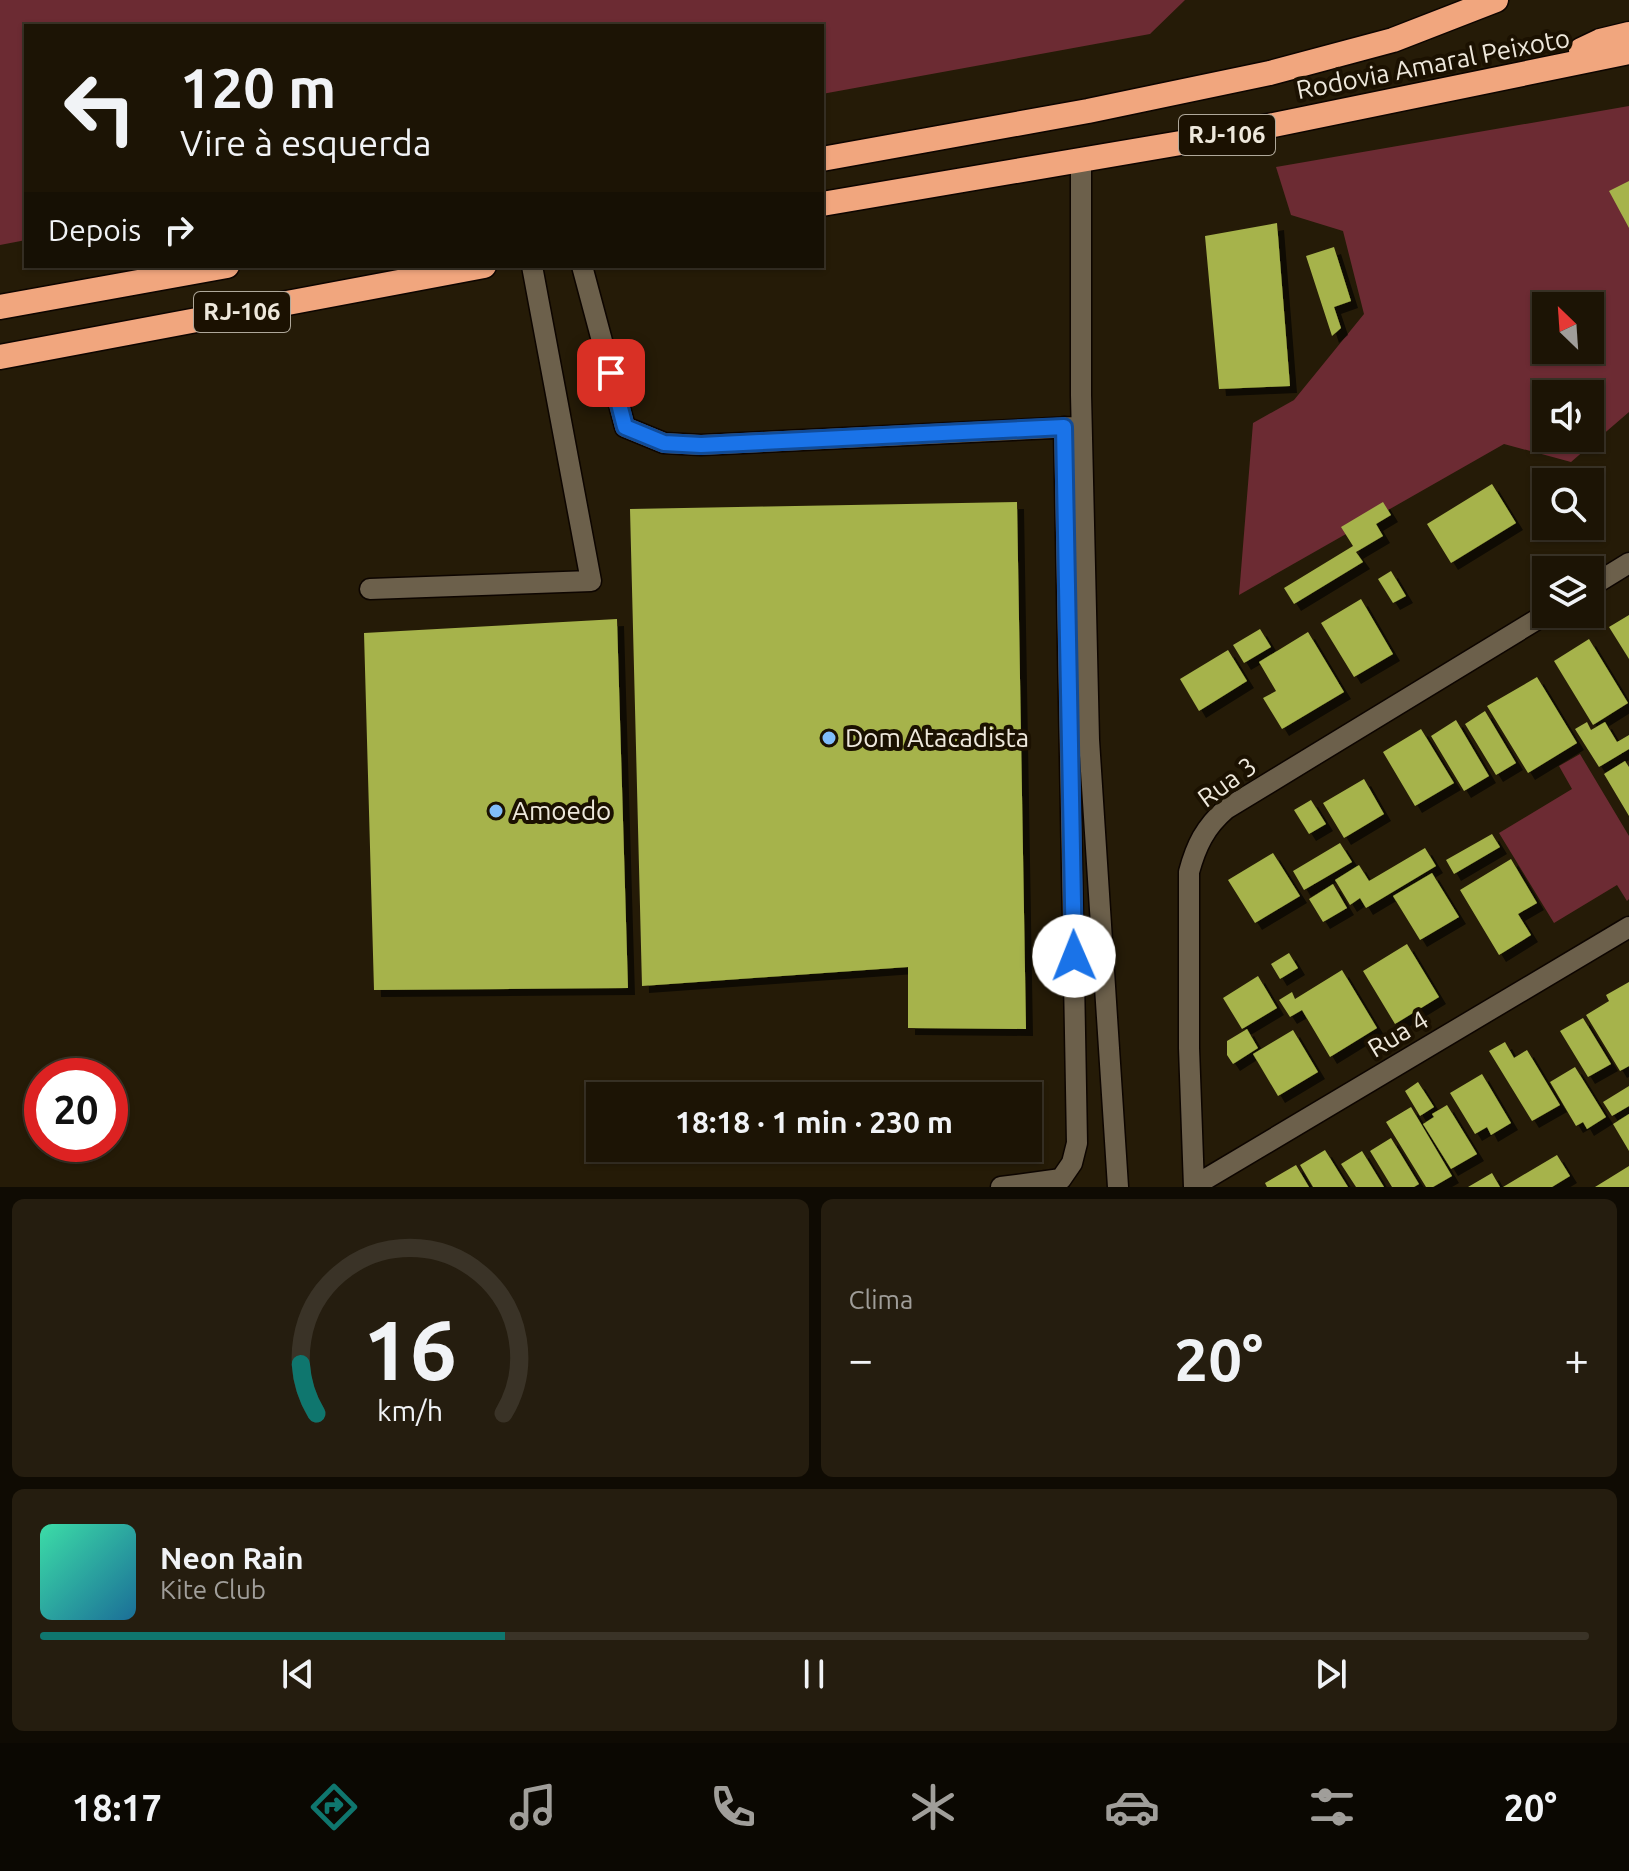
<!DOCTYPE html>
<html lang="pt">
<meta charset="utf-8">
<style>
:root{--surface:#1c1405;--page:#251d0f;--text:#f1f3f6;--muted:#a09e9a;--line:#3a3327;--accent:#0f766e}
body{margin:0;font-family:Ubuntu,sans-serif;background:var(--page);color:var(--text);height:100vh;display:flex;flex-direction:column;font-size:30px;white-space:nowrap}
*{box-sizing:border-box;margin:0}
p{font-size:26px;color:var(--muted)}
.icon{flex:none;width:44px;height:44px;fill:none;stroke:currentColor;stroke-width:2;stroke-linecap:round;stroke-linejoin:round}
.map{position:relative;height:1187px;overflow:hidden}
.sheet{display:flex;flex-direction:column;gap:12px;padding:12px;background:#0f0b03;flex:1}
.sheet>*{flex:none}
.hud{position:absolute;left:24px;top:24px;width:800px;height:244px;border-radius:0px;box-shadow:0 2px 6px #0004,0 0 0 2px var(--line);background:#1c1405;color:var(--text);overflow:hidden}
.needle{width:52px;rotate:335deg}
.tools{position:absolute;left:1532px;top:292px;display:grid;gap:16px}
.tools a{display:grid;place-items:center;width:72px;height:72px;border-radius:0px;background:var(--surface);box-shadow:0 2px 6px #0004,0 0 0 2px var(--line);font-size:40px}
.speed{position:absolute;left:24px;top:1058px;display:flex;gap:16px;font-size:40px;font-weight:700;text-align:center}
.speed>*{display:grid;place-content:center;width:104px;height:104px;border-radius:50%;background:var(--surface);box-shadow:0 2px 6px #0004,0 0 0 2px var(--line);line-height:1}
.speed .limit{border:12px solid #d22;background:#fff;color:#111}
.pin{position:absolute;display:grid;place-items:center;width:68px;height:68px;color:#fff;margin:-34px;border-radius:16px;box-shadow:0 4px 12px #0006}
.me{position:absolute;width:88px;margin:-44px;rotate:359deg;stroke-linejoin:round;filter:drop-shadow(0 0 6px #0008)}
.turn{display:flex;align-items:center;gap:28px;height:168px;padding:0 24px;font-size:36px}
.turn .icon{width:104px;height:104px;stroke-width:2.5}
.turn b{display:block;font-size:56px;line-height:68px}
.then{display:flex;align-items:center;height:76px;padding:0 24px;background:#0003;gap:16px;font-size:30px}
.big{font-size:60px;font-weight:700;line-height:1.1}
.sheet .tile{flex:1;display:flex;flex-direction:column;justify-content:center;gap:12px;min-width:0;padding:0 28px;border-radius:12px;background:var(--page)}
.sheet .dial{align-items:center;gap:0}
.dial svg{height:208px;overflow:visible;fill:none;stroke:var(--line);stroke-width:7;stroke-linecap:round;text-anchor:middle}
.dial text{fill:var(--text);stroke:none}
.song{display:flex;align-items:center;gap:24px}
.cover{width:96px;height:96px;border-radius:12px;background:linear-gradient(135deg,hsl(160 70% 55%),hsl(200 70% 35%))}
.played{height:8px;border-radius:4px;background:linear-gradient(90deg,var(--accent) 30%,var(--line) 30%)}
.keys{display:flex;justify-content:space-around;direction:ltr}
.heat{display:flex;justify-content:space-between;align-items:center;font-size:44px;direction:ltr}
.sheet .tiles{flex:1;display:grid;gap:12px;grid-template-columns:1fr 1fr}
.tile:last-child{grid-column:span 2}
.trip{position:absolute;left:586px;top:1082px;width:456px;height:80px;border-radius:0px;background:var(--surface);box-shadow:0 2px 6px #0004,0 0 0 2px var(--line);font-weight:700;line-height:80px;text-align:center}
.tabs{display:flex;height:128px;justify-content:space-around;align-items:center;background:#0b0802;color:var(--muted)}
.tabs .icon{width:56px;height:56px}
.tabs .on{color:var(--accent)}
.tabs b{font-size:36px;color:var(--text)}
.map>svg:first-child{display:block}
.green{fill:#6c2b33;fill-rule:evenodd}
.building{fill:#a6b34b;filter:url(#shadow)}
.lines{fill:none;stroke-linecap:round;stroke-linejoin:round}
.minor-casing{stroke:#0d0500;stroke-width:23}
.highway-casing{stroke:#0d0500;stroke-width:27}
.minor{stroke:#6c604b;stroke-width:20}
.highway{stroke:#f1a67e;stroke-width:24}
.route-casing{stroke:#114b97;stroke-width:20}
.route{stroke:#1a73e8;stroke-width:14}
.poi-dot{fill:#80bdfa;stroke:#1b1101;stroke-width:3}
.labels{text-anchor:middle;stroke-width:8;stroke-linejoin:round;paint-order:stroke}
.shield{fill:#1b1101;stroke:#afa89a;stroke-width:2}
.shield-label{font-size:24px;font-weight:bold;fill:#eee8dc}
.street-label{font-size:26px;fill:#eee8dc;stroke:#1b1101}
.poi-label{font-size:26px;fill:#eee8dc;stroke:#1b1101;text-anchor:start}
</style>
<div class="map">
<svg width="1629" height="1187" viewBox="0 0 1629 1187">
<defs>
<filter id="shadow"><feDropShadow dx="7" dy="7" stdDeviation="0" flood-color="#0009"/></filter>
</defs>
<rect width="100%" height="100%" fill="#251b07"/>
<!-- green -->
<path class="green" d="M0 0H1185L1150 34 822 94V26H26V240L0 245Z
M1629 106V412L1571 462 1504 444 1239 595 1253 423 1294 400 1364 314 1343 231 1291 215 1276 167ZM1546 306H1590V350H1546ZM1546 394H1590V438H1546Z
M1580 754 1629 836V899L1627 901 1617 885 1554 923 1499 833 1572 789 1559 766Z"/>
<!-- building -->
<path class="building" d="M1629 181V228L1609 191Z
M1277 223 1290 386 1219 389 1205 236Z
M1334 247 1351 301 1334 307 1341 328 1332 336 1306 256Z
M1492 484 1516 523 1451 563 1427 524Z
M1017 502 1026 1029 908 1028V967L642 986 630 509Z
M1383 502 1391 515 1376 524 1383 536 1356 552 1363 562 1294 604 1284 588 1353 546 1341 527Z
M1391 571 1406 596 1393 603 1378 579Z
M1361 599 1393 654 1354 677 1321 623Z
M1629 615V659L1609 627Z
M617 619 628 988 374 990 364 633Z
M1260 629 1271 647 1244 663 1233 645Z
M1308 632 1344 692 1282 729 1263 698 1276 691 1259 662Z
M1589 639 1628 703 1593 725 1554 661Z
M1228 650 1247 681 1199 711 1180 679Z
M1537 677 1577 743 1528 773 1487 706Z
M1485 711 1516 763 1496 775 1465 724Z
M1456 720 1489 776 1464 791 1431 736Z
M1587 722 1591 730 1605 722 1617 742 1629 735V749L1599 767 1575 729Z
M1421 729 1454 783 1415 806 1383 752Z
M1625 761 1629 767V816L1604 774Z
M1364 779 1384 814 1344 838 1323 803Z
M1311 800 1326 824 1309 834 1294 810Z
M1492 834 1500 847 1454 874 1446 860Z
M1340 843 1352 862 1304 890 1293 871Z
M1425 848 1436 866 1366 908 1360 898 1350 905 1335 880 1359 865 1369 881Z
M1273 853 1300 896 1255 923 1228 880Z
M1511 859 1537 903 1518 914 1531 935 1499 955 1460 890Z
M1432 873 1459 917 1420 940 1393 896Z
M1333 884 1347 908 1323 922 1309 899Z
M1407 944 1439 997 1395 1024 1363 971Z
M1289 953 1298 968 1280 979 1271 964Z
M1342 970 1377 1028 1330 1057 1302 1010 1290 1017 1279 1000 1292 992 1295 999Z
M1258 976 1277 1008 1242 1029 1223 998Z
M1629 982V1066L1620 1071 1586 1015 1609 1001 1606 995Z
M1583 1018 1611 1064 1588 1077 1560 1031Z
M1247 1029 1258 1048 1233 1064 1227 1055V1041Z
M1293 1030 1318 1072 1278 1096 1253 1054Z
M1505 1042 1514 1058 1527 1050 1560 1105 1532 1121 1489 1051Z
M1575 1067 1606 1117 1587 1129 1583 1122 1576 1126 1550 1082Z
M1482 1074 1511 1123 1491 1135 1487 1127 1475 1134 1450 1093Z
M1418 1082 1434 1107 1420 1116 1405 1091Z
M1629 1086V1106L1612 1116 1603 1102Z
M1447 1105 1477 1154 1451 1169 1423 1124 1434 1117 1432 1114Z
M1411 1107 1452 1176 1433 1187H1426L1386 1122Z
M1629 1114V1151L1613 1124Z
M1391 1138 1419 1184 1414 1187H1392L1370 1151Z
M1325 1150 1348 1187H1313L1300 1165Z
M1362 1151 1384 1187H1356L1341 1164Z
M1557 1155 1570 1176 1552 1187H1503Z
M1296 1165 1309 1187H1267L1265 1183Z
M1629 1166V1187H1595L1608 1179Z
M1492 1173 1500 1187H1468Z"/>
<g class="lines">
<defs>
<path id="minor" d="M1081 160V395L1089 740 1118 1187
M582 266 625 427 664 443 701 445 1074 427
M1590 587 1629 563
M370 589 591 581 532 266
M1194 1186 1629 927
M1001 1187 1061 1179 1072 1163 1077 1143 1064 427
M1194 1187 1189 1048V872C1196 846 1205 827 1226 809L1546 614"/>
<path id="highway" d="M1581 50 1600 41 1629 34
M822 159 1088 111 1270 73 1393 40 1496 0
M822 204 1210 138 1629 52
M0 307 227 266
M0 357 484 266"/>
</defs>
<!-- minor casing -->
<use href="#minor" class="minor-casing"/>
<!-- highway casing -->
<use href="#highway" class="highway-casing"/>
<!-- minor -->
<use href="#minor" class="minor"/>
<!-- highway -->
<use href="#highway" class="highway"/>
</g>
<g class="lines">
<defs>
<path id="route" d="M611 373 625 427 664 443 701 445 1064 427 1074 956"/>
</defs>
<!-- route casing -->
<use href="#route" class="route-casing"/>
<!-- route -->
<use href="#route" class="route"/>
</g>
<!-- markers -->
<g class="poi-dot">
<circle cx="829" cy="738" r="8"/>
<circle cx="496" cy="811" r="8"/>
</g>
<g class="labels">
<!-- shield labels -->
<g class="shield">
<rect x="1179" y="115" width="96" height="40" rx="6"/>
<rect x="194" y="292" width="96" height="40" rx="6"/>
</g>
<g class="shield-label">
<text x="1227" y="143">RJ-106</text>
<text x="242" y="320">RJ-106</text>
</g>
<!-- street labels -->
<g class="street-label">
<text transform="translate(1433 64) rotate(-11)" y="9">Rodovia Amaral Peixoto</text>
<text transform="translate(1227 782) rotate(-36)" y="9">Rua 3</text>
<text transform="translate(1398 1034) rotate(-31)" y="9">Rua 4</text>
</g>
<!-- poi labels -->
<g class="poi-label">
<text x="845" y="747">Dom Atacadista</text>
<text x="512" y="820">Amoedo</text>
</g>
</g>
</svg>
<div class="tools">
<a><svg class="needle" viewBox="-14 -14 28 28"><path d="M0-13l5 13h-10z" fill="#e53935"/><path d="M0 13l5-13h-10z" fill="#a09e9a"/></svg></a>
<a><svg class="icon" aria-label="sound" viewBox="0 0 24 24"><path d="M4 9h4l5-4v14l-5-4H4zM17 9q2 3 0 6"/></svg></a>
<a><svg class="icon" aria-label="search" viewBox="0 0 24 24"><circle cx="10" cy="10" r="6"/><path d="M15 15l6 6"/></svg></a>
<a><svg class="icon" aria-label="layers" viewBox="0 0 24 24"><path d="M12 4l9 5-9 5-9-5zM3 14l9 5 9-5"/></svg></a>
</div>
<div class="speed"><div class="limit">20</div></div>
<div class="pin" style="left:611px;top:373px;background:#d93025"><svg class="icon" aria-label="arrive" viewBox="0 0 24 24"><path d="M6 21V4h12l-3 4 3 4H6"/></svg></div>
<svg class="me" style="left:1074px;top:956px" viewBox="-20 -20 40 40"><circle r="19" fill="#fff"/><path d="M0-13L10 11 0 6-10 11z" fill="#1a73e8"/></svg>
<div class="trip">18:18 · 1 min · 230 m</div>
<div class="hud">
<div class="turn"><svg class="icon" aria-label="left" viewBox="0 0 24 24"><path d="M17 20v-9H6M10 6l-5 5 5 5"/></svg><div><b>120 m</b>Vire à esquerda</div></div>
<div class="then">Depois<svg class="icon" aria-label="right" viewBox="0 0 24 24"><path d="M7 20v-9h11M14 6l5 5-5 5"/></svg></div>
</div>
</div>
<section class="sheet">
<div class="tiles">
<div class="tile dial"><svg viewBox="0 0 100 80">
<path d="M14 69A42 42 0 1 1 86 69"/>
<path d="M14 69A42 42 0 0 1 8 50" stroke="#0f766e"/>
<text x="50" y="56" font-size="32" font-weight="700">16</text>
<text x="50" y="72" font-size="11">km/h</text>
</svg></div>
<div class="tile"><p>Clima</p>
<div class="heat"><a>−</a><b class="big">20°</b><a>+</a></div>
</div>
<div class="tile">
<div class="song"><i class="cover"></i><div><b>Neon Rain</b><p>Kite Club</p></div></div>
<div class="played"></div>
<div class="keys"><svg class="icon" aria-label="previous" viewBox="0 0 24 24"><path d="M18 5L8 12l10 7zM5 5v14"/></svg><svg class="icon" aria-label="pause" viewBox="0 0 24 24"><path d="M8 5v14M16 5v14"/></svg><svg class="icon" aria-label="next" viewBox="0 0 24 24"><path d="M6 5l10 7-10 7zM19 5v14"/></svg></div>
</div>
</div>
</section>
<nav class="tabs">
<b>18:17</b>
<svg class="icon on" aria-label="directions" viewBox="0 0 24 24"><path d="M12 3l9 9-9 9-9-9zM9 14v-3h6M13 9l2 2-2 2"/></svg>
<svg class="icon" aria-label="music" viewBox="0 0 24 24"><path d="M9 18V5l10-2v13"/><circle cx="6" cy="18" r="3"/><circle cx="16" cy="16" r="3"/></svg>
<svg class="icon" aria-label="phone" viewBox="0 0 24 24"><path d="M5 4h4l2 5-3 2q2 4 5 5l2-3 5 2v4C11 20 4 13 5 4z"/></svg>
<svg class="icon" aria-label="climate" viewBox="0 0 24 24"><path d="M12 3v18M4 7l16 10M4 17L20 7"/></svg>
<svg class="icon" aria-label="car" viewBox="0 0 24 24"><path d="M5 17H2v-5l4-1 3-4h7l3 4 3 1v5h-3M9 17h6M6 11h13"/><circle cx="7" cy="17" r="2"/><circle cx="17" cy="17" r="2"/></svg>
<svg class="icon" aria-label="filters" viewBox="0 0 24 24"><path d="M4 7h16M4 17h16"/><circle cx="9" cy="7" r="2"/><circle cx="15" cy="17" r="2"/></svg>
<b>20°</b>
</nav>
